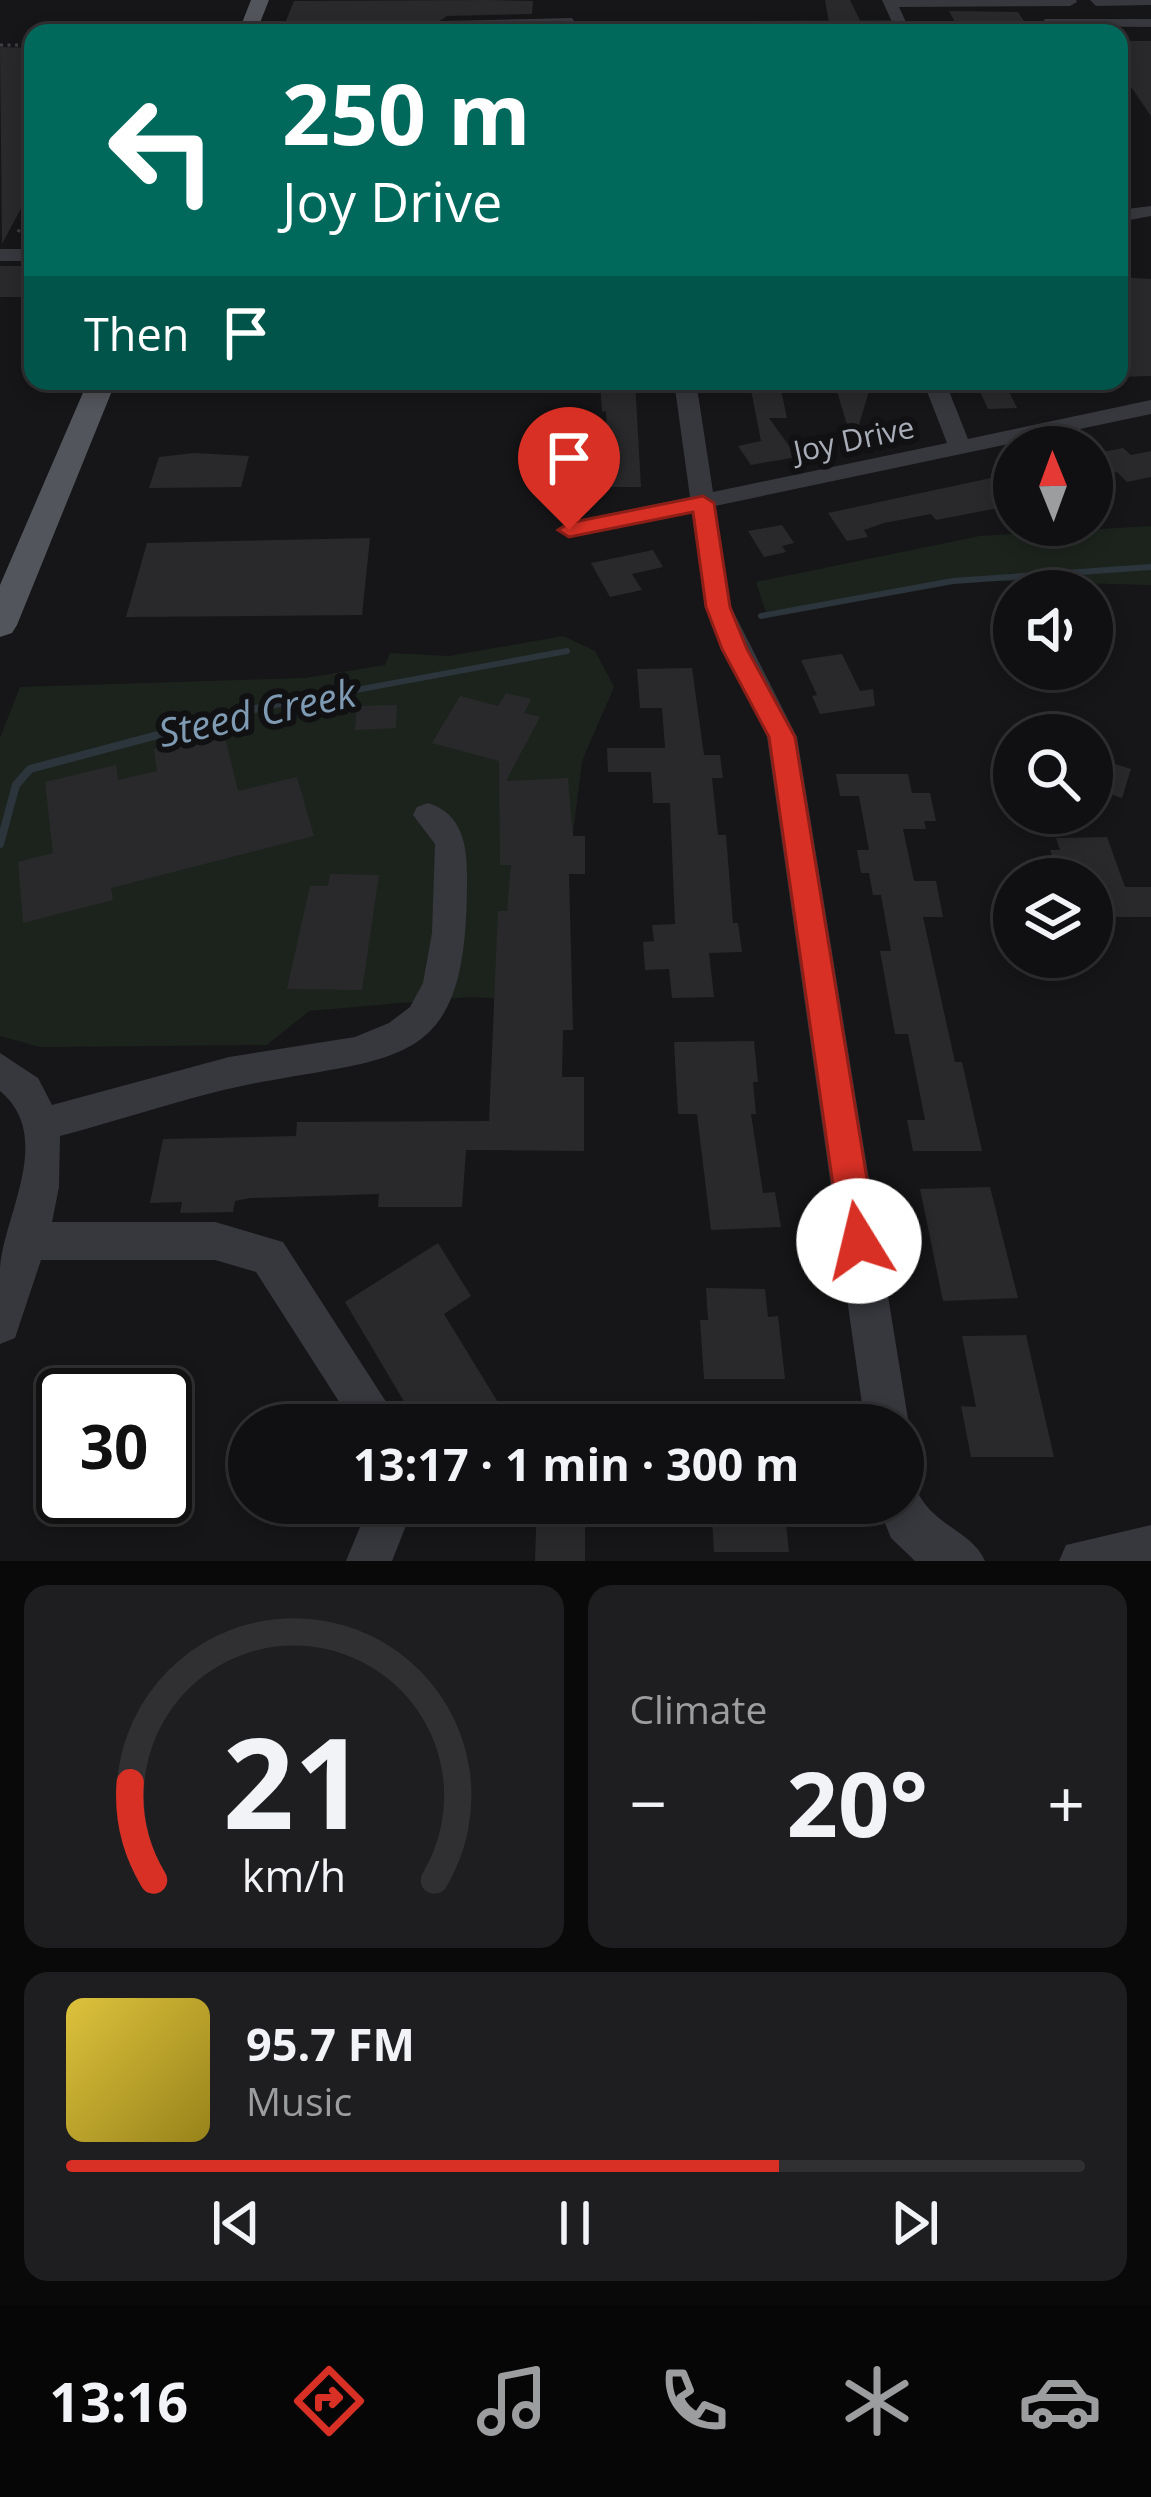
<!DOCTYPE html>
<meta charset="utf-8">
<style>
:root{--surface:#101012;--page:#1e1e20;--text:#f1f3f6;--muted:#9c9d9f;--line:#303032;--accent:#d93025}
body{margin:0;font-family:"Open Sans",sans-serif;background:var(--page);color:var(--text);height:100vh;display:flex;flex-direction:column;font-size:45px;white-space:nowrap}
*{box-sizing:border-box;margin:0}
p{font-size:39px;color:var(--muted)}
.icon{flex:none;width:66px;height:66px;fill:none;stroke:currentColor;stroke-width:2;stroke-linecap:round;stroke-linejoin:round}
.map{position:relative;height:1561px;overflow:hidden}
.details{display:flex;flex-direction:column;gap:24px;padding:24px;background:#09090a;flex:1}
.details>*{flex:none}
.guide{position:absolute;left:24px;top:24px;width:1104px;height:366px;border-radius:24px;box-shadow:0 6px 18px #0003,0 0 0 3px var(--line);background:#00695c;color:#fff;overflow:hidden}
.needle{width:78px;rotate:359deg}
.tools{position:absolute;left:993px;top:426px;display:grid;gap:24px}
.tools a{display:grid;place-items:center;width:120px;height:120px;border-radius:50%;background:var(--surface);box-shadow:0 6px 18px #0003,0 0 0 3px var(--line);font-size:60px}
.speed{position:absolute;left:36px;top:1368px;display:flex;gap:24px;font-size:60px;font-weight:700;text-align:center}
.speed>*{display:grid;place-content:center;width:156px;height:156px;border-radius:50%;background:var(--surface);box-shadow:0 6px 18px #0003,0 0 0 3px var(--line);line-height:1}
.speed .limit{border:6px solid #111;border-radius:18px;background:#fff;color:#111}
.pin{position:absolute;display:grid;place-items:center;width:102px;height:102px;color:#fff;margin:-123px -51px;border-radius:50% 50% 50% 0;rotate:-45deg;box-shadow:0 0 12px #0007}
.pin .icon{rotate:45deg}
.me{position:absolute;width:132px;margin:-66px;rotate:351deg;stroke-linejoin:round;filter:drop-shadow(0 0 9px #0008)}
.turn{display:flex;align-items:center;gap:42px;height:252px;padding:0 60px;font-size:54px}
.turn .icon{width:156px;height:156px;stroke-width:2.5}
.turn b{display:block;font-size:84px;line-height:102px}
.then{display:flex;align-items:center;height:114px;padding:0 60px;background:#0003;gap:24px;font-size:45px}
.big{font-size:90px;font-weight:700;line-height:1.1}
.details .tile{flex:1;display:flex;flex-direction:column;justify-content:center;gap:18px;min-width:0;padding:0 42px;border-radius:24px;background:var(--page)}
.details .dial{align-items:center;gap:0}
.dial svg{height:312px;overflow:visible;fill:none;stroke:var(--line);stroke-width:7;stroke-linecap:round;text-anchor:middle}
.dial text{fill:var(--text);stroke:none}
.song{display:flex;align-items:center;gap:36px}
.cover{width:144px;height:144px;border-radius:18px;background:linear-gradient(135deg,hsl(50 70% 55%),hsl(50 70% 35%))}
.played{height:12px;border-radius:6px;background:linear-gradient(90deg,var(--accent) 70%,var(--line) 70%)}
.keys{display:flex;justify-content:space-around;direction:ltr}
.heat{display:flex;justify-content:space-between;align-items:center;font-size:66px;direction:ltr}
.details .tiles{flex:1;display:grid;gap:24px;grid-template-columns:1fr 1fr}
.tile:last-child{grid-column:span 2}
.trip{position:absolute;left:228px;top:1404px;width:696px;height:120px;border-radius:60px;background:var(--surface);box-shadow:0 6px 18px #0003,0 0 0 3px var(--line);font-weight:700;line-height:120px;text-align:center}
.tab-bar{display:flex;height:192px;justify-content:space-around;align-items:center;background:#060607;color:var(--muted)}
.tab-bar .icon{width:84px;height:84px}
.tab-bar .on{color:var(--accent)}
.tab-bar b{font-size:54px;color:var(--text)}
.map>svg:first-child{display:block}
.green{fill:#1c231d}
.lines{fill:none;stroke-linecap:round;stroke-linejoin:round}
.stream-far1{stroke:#2c353c;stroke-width:6}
.stream{stroke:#2c353c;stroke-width:8}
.building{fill:#29292c}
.path{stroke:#3d3f44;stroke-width:3;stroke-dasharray:3 4.5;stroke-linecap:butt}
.minor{fill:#37383d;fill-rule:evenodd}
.major{fill:#53555c;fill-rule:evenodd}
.route{fill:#d93025;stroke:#8d1f18;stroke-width:3}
.labels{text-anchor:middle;stroke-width:12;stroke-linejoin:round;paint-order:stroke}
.far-street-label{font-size:30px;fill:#a8adb8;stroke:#111113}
.water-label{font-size:39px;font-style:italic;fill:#7f9bb3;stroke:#111113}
</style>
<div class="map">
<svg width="1151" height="1561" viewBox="0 0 1151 1561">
<rect width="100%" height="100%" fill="#161618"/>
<!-- green -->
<path class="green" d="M890 20 895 33H741L738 21Z
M1151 526V585L956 580 766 612 756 582 980 536Z
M563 636 595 651 614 687 582 761 552 1001 470 997 309 1011 267 1045 40 1047 0 1036V738L20 687 305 678 385 665 390 653 449 656Z"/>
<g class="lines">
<!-- stream-far1 -->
<path class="stream-far1" d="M761 616 953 581 1151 567
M243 711 567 651"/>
<!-- stream -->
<path class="stream" d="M0 844 16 785 30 769 259 708"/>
</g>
<!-- building -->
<path class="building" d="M488 0 533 1 532 14 447 16 436 23 445 33H281L294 1Z
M825 0H850L866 33H831Z
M949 11 1018 12 1032 33H961Z
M1119 41H1151V116L1127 81H1119Z
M0 47 33 48V201H25L2 244Z
M0 266H33V297H0Z
M1119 277 1151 279V376L1119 377Z
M600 381H635L641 487H608L606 411 602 412Z
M834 381H872L853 445Z
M975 381H1004L1017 408 988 409Z
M751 390H781L787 418H769L797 457 751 465 738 446 761 441Z
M1123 448 1131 455 1151 451V477L1127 482 1117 472 1092 478V454Z
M194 453 249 456 241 487 149 488 159 457Z
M1014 473V505L936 520 931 514 884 523 864 530 868 537 847 541 828 513Z
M782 525 794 543 782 546 786 552 764 557 748 531Z
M370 538 362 615 126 617 147 543Z
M653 550 663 567 632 574 642 590 610 597 591 563Z
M842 654 860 691 873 689 875 706 820 714 812 696 817 695 801 660Z
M692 668 704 755H720L723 778H712L718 835H726L733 923H738L742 952 709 953 714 997 672 998 669 969 645 970 643 942 654 941 652 925 675 924 670 803H653L651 772H608L607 748H665L662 708H640L637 669Z
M506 693 531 699 524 713 540 717 506 781 568 778 573 836H585V874H569L573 1030H563L562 1077H584V1151L466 1150 462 1207H378L379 1194 250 1198 235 1201 233 1212 180 1213 182 1202 150 1203 163 1139 296 1136 297 1122 489 1121 498 911H507L511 865H500L499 761 432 743 460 696 498 706Z
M397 705 396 728 355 730 357 706Z
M224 733 238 791 297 777 314 836 111 888 113 900 23 923 18 862 53 853 45 782 116 765 118 780 157 771 154 749Z
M1092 757 1131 769 1122 798 1092 788Z
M836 774H908L912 793H930L936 821H924L926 829H903L914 881H936L943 917H923L955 1062H962L982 1151H913L907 1120H925L908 1034H895L880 951H891L881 895H873L869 873H861L857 850H869L859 796H840Z
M1107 837 1125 887H1151V917H1092V879H1060L1050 850H1060L1056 838Z
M330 874 379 875 362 990 287 989 310 886H328Z
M754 1041 758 1082H753L756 1114H751L763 1193 775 1192 781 1227 711 1230 697 1114H678L674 1042Z
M990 1187 1018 1298 943 1301 920 1189Z
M438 1243 471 1296 444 1314 499 1404 475 1421 468 1407 442 1425H418L345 1302Z
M706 1288 765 1289 768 1317 778 1316 785 1379H704L700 1320H708Z
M1026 1335 1054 1457H971L961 1406 976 1407 962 1336Z
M537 1503H585V1561H535Z
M711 1503H784L789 1552H714Z"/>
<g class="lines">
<!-- path -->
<path class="path" d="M808 33 806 26 879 25
M0 45H33
M22 230 33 224
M18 232 33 207"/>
<!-- minor -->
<path class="minor" d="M882 0H1076L1077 2 1070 6 899 7 911 33H897Z
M1090 0H1151V5L1096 6Z
M572 18 577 25 447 29 440 25 447 21Z
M1045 19H1151V27L1040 26Z
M1151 206V216L1119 222V210Z
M0 249H33V261H0Z
M674 381H696L713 492 947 443 923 381H945L968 439 1151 400V414L715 506 731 607 797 737 909 1425 903 1439V1425H865L767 737 705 607 692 511 569 538 557 530 569 522 690 497Z
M428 803C463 814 467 846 467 877 468 1072 404 1054 246 1085 183 1098 122 1120 60 1136L59 1187 52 1222H215L283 1242 401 1425H354L256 1272 215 1260H41L15 1338 0 1344C0 1319 0 1293 0 1268 4 1214 55 1137 0 1091V1053L38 1078 52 1105 229 1057 355 1037 389 1023 410 1007 423 983 432 933 435 844 413 815 417 807Z
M903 1482 915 1487C932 1527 972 1530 985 1561H915L891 1538 877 1503H903Z
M370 1503H415L392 1561H346Z
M1151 1525V1561H1059L1066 1545Z"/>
<!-- major -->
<path class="major" d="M251 0H269L256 33H238Z
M88 381H116L17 625 12 633 0 637V585Z"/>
</g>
<!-- route -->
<path class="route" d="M703 496 714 503 730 607 747 649 795 737 877 1241 871 1254 859 1259 846 1254 841 1241 769 737 722 649 706 607 693 512 569 537 558 530 569 523Z"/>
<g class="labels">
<!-- far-street labels -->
<g class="far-street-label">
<text transform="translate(854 440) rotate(-12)" y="10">Joy Drive</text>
</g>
<!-- water labels -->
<g class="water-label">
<text transform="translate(257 713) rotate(-12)" y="14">Steed Creek</text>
</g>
</g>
</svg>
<div class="tools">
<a><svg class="needle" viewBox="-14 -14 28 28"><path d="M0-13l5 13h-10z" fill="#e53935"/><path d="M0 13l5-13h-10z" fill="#9c9d9f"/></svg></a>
<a><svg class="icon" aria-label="sound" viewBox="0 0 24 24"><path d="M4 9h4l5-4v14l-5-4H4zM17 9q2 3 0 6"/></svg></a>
<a><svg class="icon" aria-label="search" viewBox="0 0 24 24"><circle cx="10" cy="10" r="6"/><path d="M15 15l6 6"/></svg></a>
<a><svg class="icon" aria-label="layers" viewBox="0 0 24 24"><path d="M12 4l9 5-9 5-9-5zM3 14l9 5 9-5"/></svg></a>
</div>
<div class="speed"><div class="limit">30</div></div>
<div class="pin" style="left:569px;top:530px;background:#d93025"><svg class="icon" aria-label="arrive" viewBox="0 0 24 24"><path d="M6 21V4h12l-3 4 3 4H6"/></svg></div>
<svg class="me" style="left:859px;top:1241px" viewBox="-20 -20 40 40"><circle r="19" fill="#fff"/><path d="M0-13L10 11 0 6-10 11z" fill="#d93025"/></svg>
<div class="trip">13:17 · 1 min · 300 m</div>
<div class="guide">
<div class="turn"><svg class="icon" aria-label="left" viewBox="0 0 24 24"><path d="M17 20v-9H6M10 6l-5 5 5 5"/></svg><div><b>250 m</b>Joy Drive</div></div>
<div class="then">Then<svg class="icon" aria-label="arrive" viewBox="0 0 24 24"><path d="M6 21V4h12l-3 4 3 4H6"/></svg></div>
</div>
</div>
<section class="details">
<div class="tiles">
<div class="tile dial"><svg viewBox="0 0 100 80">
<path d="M14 69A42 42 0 1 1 86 69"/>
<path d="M14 69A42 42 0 0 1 8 44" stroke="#d93025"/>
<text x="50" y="56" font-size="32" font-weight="700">21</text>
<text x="50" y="72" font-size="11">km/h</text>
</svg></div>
<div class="tile"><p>Climate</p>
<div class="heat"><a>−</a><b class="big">20°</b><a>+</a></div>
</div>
<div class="tile">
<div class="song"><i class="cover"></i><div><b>95.7 FM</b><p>Music</p></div></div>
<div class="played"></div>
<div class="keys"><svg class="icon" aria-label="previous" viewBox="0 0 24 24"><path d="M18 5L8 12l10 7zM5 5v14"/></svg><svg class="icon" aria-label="pause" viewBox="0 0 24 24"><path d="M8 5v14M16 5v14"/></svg><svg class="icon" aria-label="next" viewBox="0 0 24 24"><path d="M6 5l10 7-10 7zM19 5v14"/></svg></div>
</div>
</div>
</section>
<nav class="tab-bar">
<b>13:16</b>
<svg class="icon on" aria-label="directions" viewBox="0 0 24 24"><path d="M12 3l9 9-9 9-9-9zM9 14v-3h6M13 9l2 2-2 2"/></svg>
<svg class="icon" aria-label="music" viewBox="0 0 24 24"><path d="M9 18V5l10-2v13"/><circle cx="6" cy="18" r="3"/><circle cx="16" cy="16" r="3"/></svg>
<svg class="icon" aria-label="phone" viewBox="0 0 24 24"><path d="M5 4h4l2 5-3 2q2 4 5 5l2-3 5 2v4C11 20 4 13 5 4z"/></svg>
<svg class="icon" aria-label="climate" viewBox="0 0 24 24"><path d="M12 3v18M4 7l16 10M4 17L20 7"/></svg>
<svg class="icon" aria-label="car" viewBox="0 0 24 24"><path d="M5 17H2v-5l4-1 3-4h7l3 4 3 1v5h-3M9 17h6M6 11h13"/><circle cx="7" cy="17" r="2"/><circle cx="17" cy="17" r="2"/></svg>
</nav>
